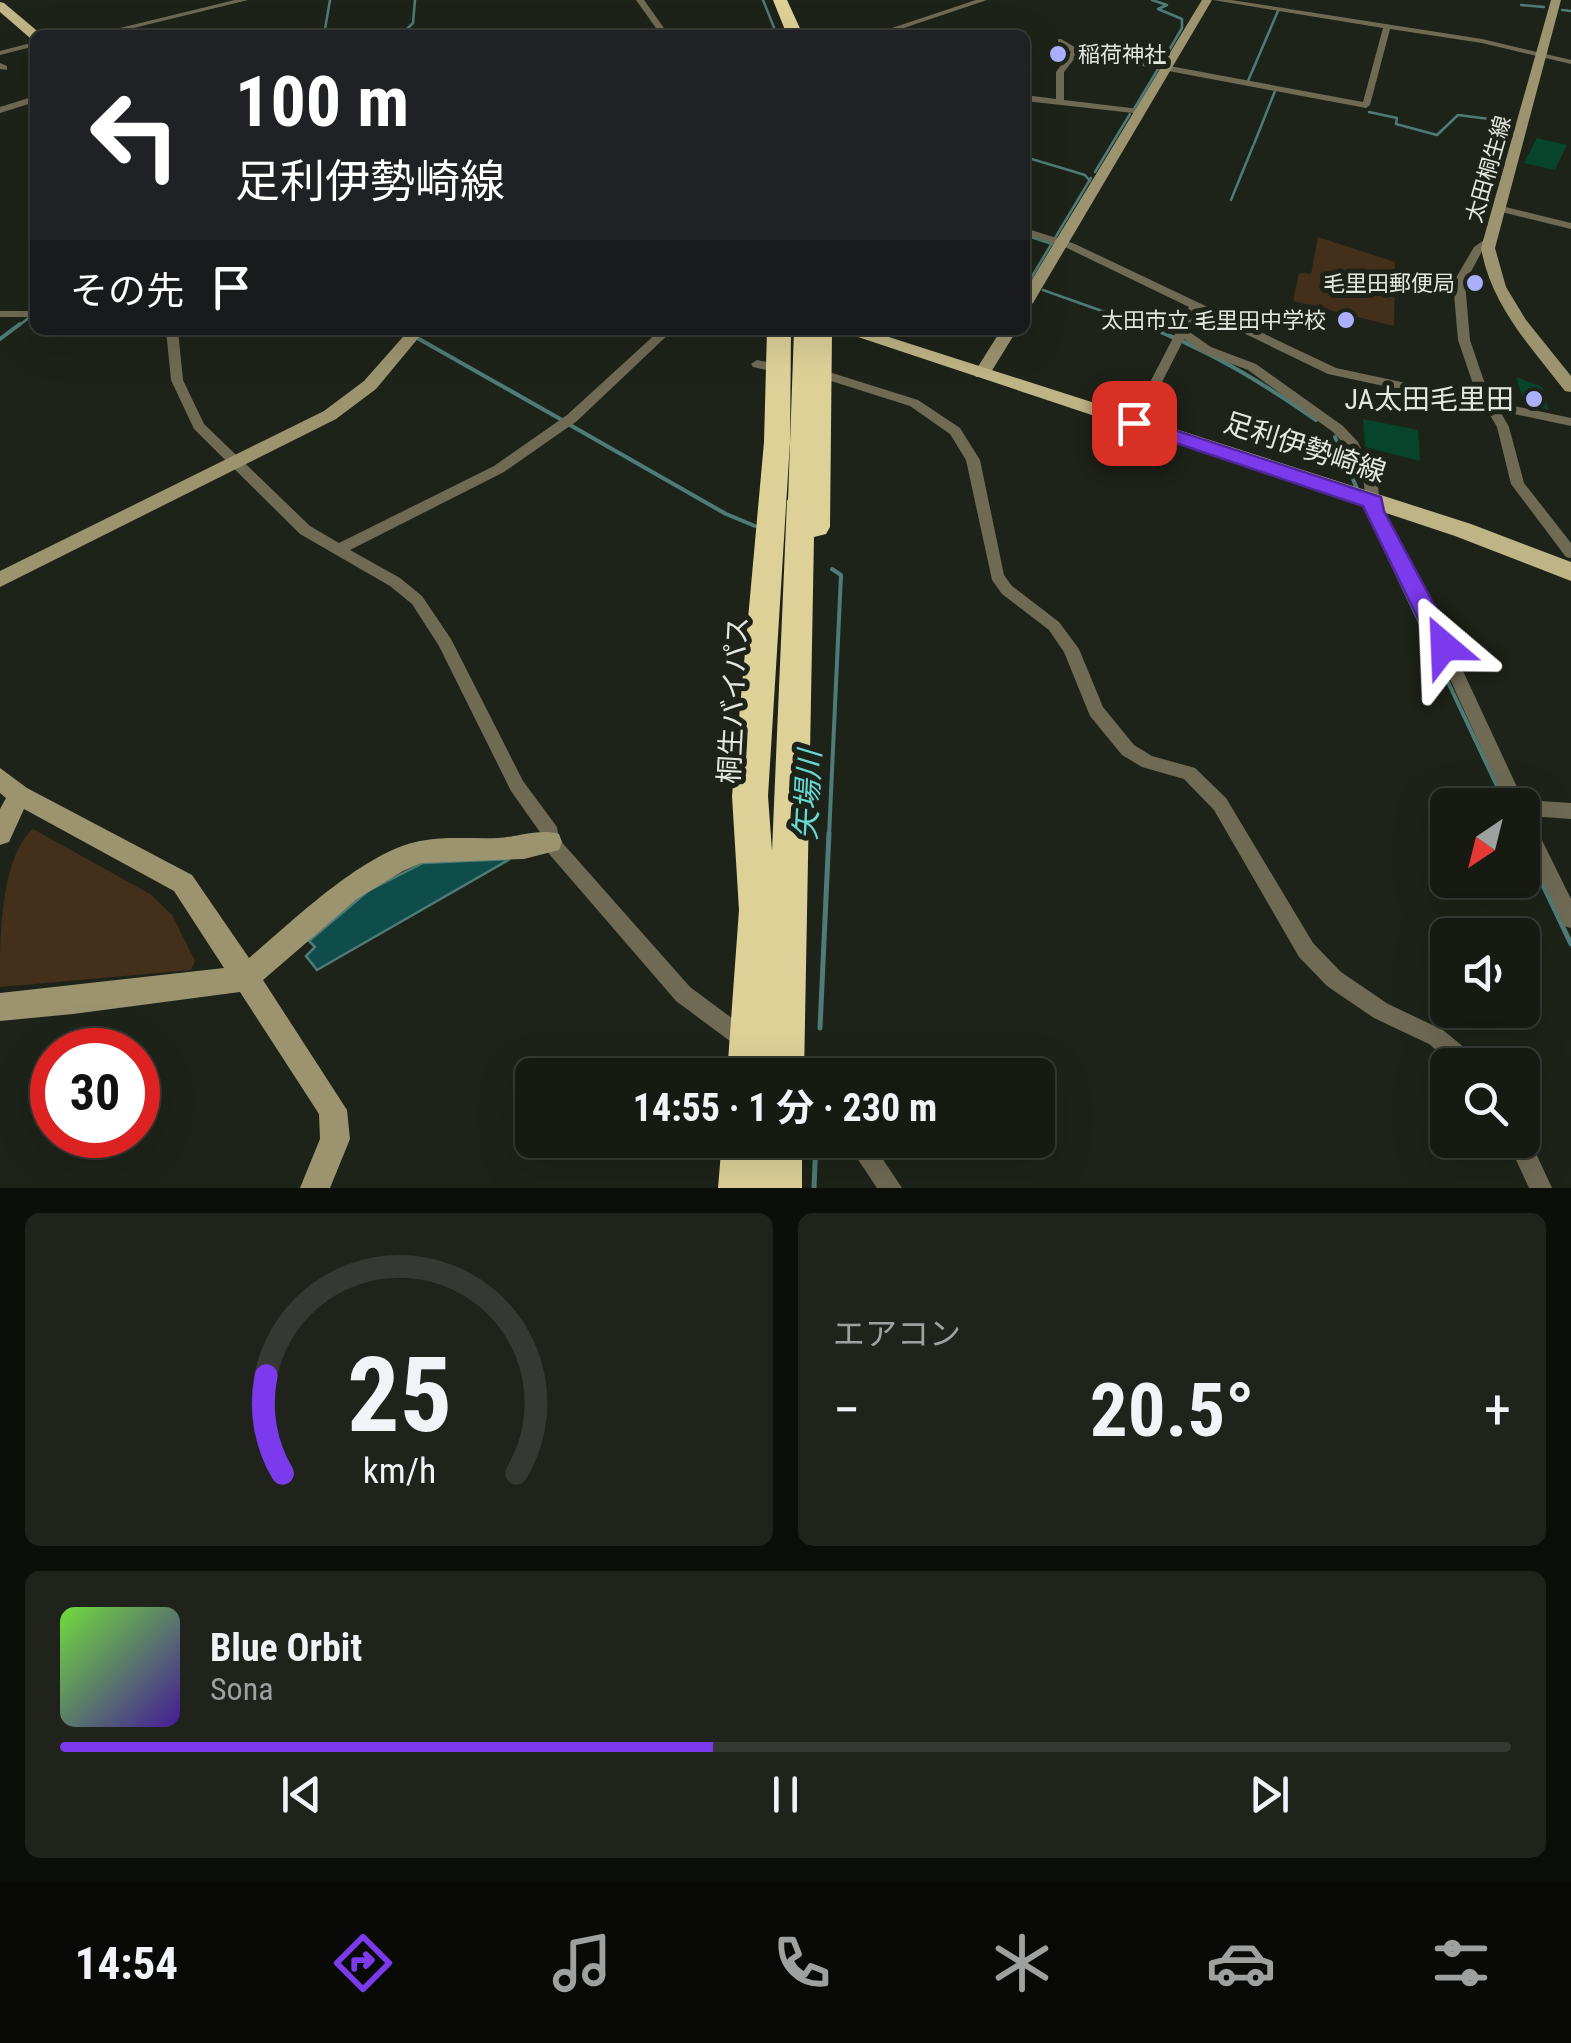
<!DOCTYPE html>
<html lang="ja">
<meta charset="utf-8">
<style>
:root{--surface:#161a13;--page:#1f231c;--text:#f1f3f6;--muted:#9ea1a0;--line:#353833;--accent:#7c3aed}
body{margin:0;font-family:"Roboto Condensed","Noto Sans JP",sans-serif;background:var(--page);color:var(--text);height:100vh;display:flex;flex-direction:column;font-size:38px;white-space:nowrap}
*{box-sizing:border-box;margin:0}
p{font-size:32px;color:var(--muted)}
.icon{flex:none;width:55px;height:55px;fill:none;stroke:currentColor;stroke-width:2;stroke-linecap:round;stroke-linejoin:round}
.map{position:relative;height:1188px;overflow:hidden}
.drawer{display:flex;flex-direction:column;gap:25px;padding:25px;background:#0c0e0a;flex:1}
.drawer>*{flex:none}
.hud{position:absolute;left:30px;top:30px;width:1000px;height:305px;border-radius:15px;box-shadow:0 10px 40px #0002,0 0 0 2px var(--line);background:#202124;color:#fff;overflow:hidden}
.needle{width:65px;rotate:215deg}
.buttons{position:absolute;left:1430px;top:788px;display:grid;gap:20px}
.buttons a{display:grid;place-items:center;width:110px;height:110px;border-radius:15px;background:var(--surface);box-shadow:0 10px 40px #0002,0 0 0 2px var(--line);font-size:50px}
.speed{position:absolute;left:30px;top:1028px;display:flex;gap:20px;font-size:50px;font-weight:700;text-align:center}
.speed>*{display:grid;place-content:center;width:130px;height:130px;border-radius:50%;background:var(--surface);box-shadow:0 10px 40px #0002,0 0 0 2px var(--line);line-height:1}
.speed .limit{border:15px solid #d22;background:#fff;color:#111}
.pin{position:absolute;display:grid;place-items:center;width:85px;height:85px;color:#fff;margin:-42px;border-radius:20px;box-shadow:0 5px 15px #0006}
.me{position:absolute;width:110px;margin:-55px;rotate:334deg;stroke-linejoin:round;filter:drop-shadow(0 0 8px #0008)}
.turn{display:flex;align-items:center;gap:35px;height:210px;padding:0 40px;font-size:45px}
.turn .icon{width:130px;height:130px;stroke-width:2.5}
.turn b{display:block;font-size:70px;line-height:85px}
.then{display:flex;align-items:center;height:95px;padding:0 40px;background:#0003;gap:20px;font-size:38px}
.big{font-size:75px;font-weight:700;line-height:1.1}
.drawer .card{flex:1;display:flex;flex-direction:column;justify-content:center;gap:15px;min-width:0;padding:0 35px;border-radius:15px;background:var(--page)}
.drawer .dial{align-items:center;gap:0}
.dial svg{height:260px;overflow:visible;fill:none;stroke:var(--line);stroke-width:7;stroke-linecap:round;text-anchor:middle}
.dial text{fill:var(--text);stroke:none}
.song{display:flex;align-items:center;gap:30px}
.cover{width:120px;height:120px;border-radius:15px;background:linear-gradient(135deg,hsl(100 70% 55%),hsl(260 70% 35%))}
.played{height:10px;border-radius:5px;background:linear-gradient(90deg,var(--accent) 45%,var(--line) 45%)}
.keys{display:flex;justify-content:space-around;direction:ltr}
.heat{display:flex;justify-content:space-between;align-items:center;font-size:55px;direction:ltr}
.drawer .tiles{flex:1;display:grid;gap:25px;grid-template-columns:1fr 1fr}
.card:last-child{grid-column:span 2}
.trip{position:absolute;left:515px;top:1058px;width:540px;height:100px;border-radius:15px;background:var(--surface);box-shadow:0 10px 40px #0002,0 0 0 2px var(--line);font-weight:700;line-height:100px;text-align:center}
.tab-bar{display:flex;height:160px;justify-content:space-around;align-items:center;background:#090a08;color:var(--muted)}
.tab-bar .icon{width:70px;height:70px}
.tab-bar .on{color:var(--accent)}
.tab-bar b{font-size:45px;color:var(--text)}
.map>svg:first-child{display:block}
.green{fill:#44301a}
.water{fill:#0e4d4a;stroke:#4e7b77;stroke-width:2.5}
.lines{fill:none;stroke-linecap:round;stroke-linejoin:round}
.stream-far2{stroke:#4e7b77;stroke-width:2.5}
.stream-far1{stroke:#4e7b77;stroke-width:4}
.stream{stroke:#4e7b77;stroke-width:5}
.building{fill:#06452b}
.street{fill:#6f6a54;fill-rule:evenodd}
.secondary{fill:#9b946f;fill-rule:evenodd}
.primary{fill:#beb485;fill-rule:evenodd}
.highway{fill:#ded198;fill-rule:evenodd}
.highway-bridge{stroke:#ded198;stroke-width:26}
.route{fill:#7c3aed;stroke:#51269a;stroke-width:2.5}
.poi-dot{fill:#acaffb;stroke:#1e2319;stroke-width:4}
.labels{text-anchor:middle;stroke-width:10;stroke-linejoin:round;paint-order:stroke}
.far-poi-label{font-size:22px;fill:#e4e7e1;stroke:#1e2319;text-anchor:end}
.far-street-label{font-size:22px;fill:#e4e7e1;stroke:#1e2319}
.poi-label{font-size:28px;fill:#e4e7e1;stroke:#1e2319;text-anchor:end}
.street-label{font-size:28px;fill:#e4e7e1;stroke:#1e2319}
.water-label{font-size:30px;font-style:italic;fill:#67dbd3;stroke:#1e2319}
</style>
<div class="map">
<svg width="1571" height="1188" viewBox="0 0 1571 1188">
<rect width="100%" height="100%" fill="#1e2319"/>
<!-- green -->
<path class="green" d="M1318 237 1395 262 1394 326 1293 301 1299 273 1311 274Z
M33 829 150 894 172 915 195 961 191 970 0 987C0 939 0 858 33 829Z"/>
<!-- water -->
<path class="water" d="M510 859 317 970 306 956 315 947 309 941 368 891 423 863Z"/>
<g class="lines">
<!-- stream-far2 -->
<path class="stream-far2" d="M763 0 777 35
M1152 0 1167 5 1158 9 1182 19V28L1161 64
M1521 5 1544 7
M1562 10 1571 11
M324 35 330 0
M401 35 413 23 415 0
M1248 81 1278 11
M1134 109 1158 69
M1369 112 1397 118 1396 124 1437 135 1458 115 1505 121
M1254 144 1275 91
M1025 157 1085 175 1090 181
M1095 172 1130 114
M1231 200 1253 146
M1025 235 1052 244
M1028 283 1091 178
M1043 290 1147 327
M17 327 35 313"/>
<!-- stream-far1 -->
<path class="stream-far1" d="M1140 324C1204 347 1260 381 1316 420
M399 330 406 332
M0 339 20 324
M419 339 562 420
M570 425 726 514 755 526
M1335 437 1358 491
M1380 538 1506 805
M829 836 841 575 832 569"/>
<!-- stream -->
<path class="stream" d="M1522 841 1571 944
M820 1028 829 833
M814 1188 816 1140"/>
</g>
<!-- building -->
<path class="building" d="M1537 138 1567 145 1555 170 1524 163Z
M1516 377 1542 387 1549 410 1525 404Z
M1363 419 1418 430 1420 461 1365 447Z"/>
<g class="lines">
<!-- street -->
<path class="street" d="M235 0H248L105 35H91Z
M636 0H644L669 35H661Z
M976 0H987L883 35H871Z
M1213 0H1231L1482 39 1571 60V64L1482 43 1390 29 1370 105 1366 108 1078 54 1064 72V100L1139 109 1143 112 1142 114 1025 101V95L1056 99V72L1071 52 1058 43V39H1061L1078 49 1363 102 1383 28Z
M35 42V46L0 55V51Z
M0 63 7 66V70L0 69Z
M35 96V102L0 113V107Z
M1497 205 1571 223V229L1493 210V206Z
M1025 228 1075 244 1336 368 1481 399 1473 384 1458 340 1453 283 1474 247 1484 240H1492L1493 242 1482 251 1465 283 1470 340 1485 384 1495 402 1571 418V426L1500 411 1509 427 1524 483 1571 543V558L1566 557 1511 484 1497 427 1486 408 1328 374 1198 311 1188 331 1211 347 1256 364 1343 426 1358 442 1378 484 1380 511 1437 615 1523 800 1571 803V819L1530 816 1571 899V928L1564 926 1522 838V805H1507L1421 615 1366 511 1364 484 1347 447 1333 432 1248 370 1203 353 1184 339 1141 423 1140 426H1130L1129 423 1189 307 1067 248 1025 234Z
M0 311H35V317H0Z
M166 330H178L183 380 204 424 310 526 339 543 494 466 567 415 660 330H673L577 421 504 472 350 550 400 578 422 596 451 639 523 781 557 827 559 839 690 987 752 1033 755 1040 752 1047 745 1050 738 1047 676 1001 544 848 542 835 511 791 439 646 412 604 390 586 300 534 194 429 171 380Z
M757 360 789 367 791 370 785 374 753 367 751 364Z
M813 367 918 400 960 428 980 460 1004 575 1012 586 1059 622 1079 649 1103 707 1134 745 1152 756 1195 768 1226 798 1313 943 1341 972 1388 1004 1443 1030 1477 1058 1481 1065H1454L1429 1044 1374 1018 1327 986 1299 957 1214 810 1184 779 1142 767 1122 755 1090 716 1064 652 1049 630 1002 594 992 580 966 460 950 434 910 406 809 374V368Z
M1522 1131 1526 1132 1552 1188H1529L1507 1140H1522Z
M845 1140H870L902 1188H877Z"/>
<!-- secondary -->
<path class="secondary" d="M1202 0H1212L1033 303 1025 308V291Z
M1551 0H1561L1495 248 1506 287 1526 320 1571 376V392L1565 391C1530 346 1491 305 1481 248Z
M409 330H425L376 389 336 419 0 587V571L324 411 364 381Z
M1001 330H1017L988 377H976L974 373Z
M0 768 27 788 192 875 249 958C293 921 363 852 420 841 445 836 473 839 498 838 516 837 542 828 559 834L562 842 559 850 524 859 421 863 403 871 357 899 263 980 347 1110 350 1139 330 1188H300L320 1139 319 1114 240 992 73 1014 0 1021V993L224 968 174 891 24 809 9 842 0 845V809L6 798 0 793Z"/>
<!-- primary -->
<path class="primary" d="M0 2 4 3 42 35 30 38 0 12Z
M837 330H867L1471 524 1571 562V581L1455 536Z"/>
<!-- highway -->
<path class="highway" d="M773 0H787L803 35H787Z
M767 330H791L790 442 768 796 772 851 787 501 791 494 803 492 808 330H832L830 527 826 534 814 537 804 1075H727L739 910 732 796 764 442Z
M722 1140H802V1188H718Z"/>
<!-- highway-bridge -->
<path class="highway-bridge" d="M801 501 807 330"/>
</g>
<!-- route -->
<path class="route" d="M1134 417 1381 497 1384 511 1456 646 1452 653H1435L1363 506 1128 427 1125 423Z"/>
<!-- markers -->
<g class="poi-dot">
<circle cx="1058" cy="54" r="10"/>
<circle cx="1475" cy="283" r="10"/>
<circle cx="1346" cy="320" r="10"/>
<circle cx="1534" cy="399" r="10"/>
</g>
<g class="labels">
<!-- far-poi labels -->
<g class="far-poi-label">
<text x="1078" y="62" text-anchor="start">稲荷神社</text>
<text x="1455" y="291">毛里田郵便局</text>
<text x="1326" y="328">太田市立 毛里田中学校</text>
</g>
<!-- far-street labels -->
<g class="far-street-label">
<text transform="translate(1488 169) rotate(-74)" y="8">太田桐生線</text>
</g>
<!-- poi labels -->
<g class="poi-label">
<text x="1514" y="409">JA太田毛里田</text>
</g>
<!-- street labels -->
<g class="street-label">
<text transform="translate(1305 447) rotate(18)" y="10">足利伊勢崎線</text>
<text transform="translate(733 700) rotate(-87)" y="10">桐生バイパス</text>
</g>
<!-- water labels -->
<g class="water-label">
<text transform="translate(808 795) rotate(-87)" y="10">矢場川</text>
</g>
</g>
</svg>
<div class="buttons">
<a><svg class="needle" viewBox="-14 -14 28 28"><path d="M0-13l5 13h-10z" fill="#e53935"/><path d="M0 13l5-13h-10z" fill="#9ea1a0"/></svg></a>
<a><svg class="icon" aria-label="sound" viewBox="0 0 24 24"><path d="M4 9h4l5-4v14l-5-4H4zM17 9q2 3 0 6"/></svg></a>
<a><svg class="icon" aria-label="search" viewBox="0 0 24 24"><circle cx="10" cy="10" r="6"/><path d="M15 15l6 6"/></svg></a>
</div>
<div class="speed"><div class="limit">30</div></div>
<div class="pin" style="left:1134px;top:423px;background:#d93025"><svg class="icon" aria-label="arrive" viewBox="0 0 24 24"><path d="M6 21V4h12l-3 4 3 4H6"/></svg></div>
<svg class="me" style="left:1444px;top:646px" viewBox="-20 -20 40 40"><path d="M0-17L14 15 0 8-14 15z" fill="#7c3aed" stroke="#fff" stroke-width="4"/></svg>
<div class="trip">14:55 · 1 分 · 230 m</div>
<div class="hud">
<div class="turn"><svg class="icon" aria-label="left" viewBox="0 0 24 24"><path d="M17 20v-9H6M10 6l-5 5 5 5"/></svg><div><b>100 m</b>足利伊勢崎線</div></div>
<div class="then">その先<svg class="icon" aria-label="arrive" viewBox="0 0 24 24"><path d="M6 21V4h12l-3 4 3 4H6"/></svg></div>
</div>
</div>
<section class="drawer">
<div class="tiles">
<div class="card dial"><svg viewBox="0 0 100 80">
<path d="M14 69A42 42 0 1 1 86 69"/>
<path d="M14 69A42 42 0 0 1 9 39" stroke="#7c3aed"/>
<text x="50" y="56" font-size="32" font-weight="700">25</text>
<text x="50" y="72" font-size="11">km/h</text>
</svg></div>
<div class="card"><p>エアコン</p>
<div class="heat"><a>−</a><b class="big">20.5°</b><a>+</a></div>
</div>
<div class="card">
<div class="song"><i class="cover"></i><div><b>Blue Orbit</b><p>Sona</p></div></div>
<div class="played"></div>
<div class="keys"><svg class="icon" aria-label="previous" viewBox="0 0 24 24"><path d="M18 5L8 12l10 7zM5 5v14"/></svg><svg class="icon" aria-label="pause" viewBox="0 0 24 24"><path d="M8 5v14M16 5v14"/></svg><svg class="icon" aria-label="next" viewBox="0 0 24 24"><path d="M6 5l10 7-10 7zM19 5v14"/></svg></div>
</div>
</div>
</section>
<nav class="tab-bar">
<b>14:54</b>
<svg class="icon on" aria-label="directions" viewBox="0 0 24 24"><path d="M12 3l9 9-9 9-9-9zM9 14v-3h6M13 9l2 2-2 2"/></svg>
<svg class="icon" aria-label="music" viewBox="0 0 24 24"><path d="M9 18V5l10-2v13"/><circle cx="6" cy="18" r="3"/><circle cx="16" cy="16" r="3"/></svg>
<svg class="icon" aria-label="phone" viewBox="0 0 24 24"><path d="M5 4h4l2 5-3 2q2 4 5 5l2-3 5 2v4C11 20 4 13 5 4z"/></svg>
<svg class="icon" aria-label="climate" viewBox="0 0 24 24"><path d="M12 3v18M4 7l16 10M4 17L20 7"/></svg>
<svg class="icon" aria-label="car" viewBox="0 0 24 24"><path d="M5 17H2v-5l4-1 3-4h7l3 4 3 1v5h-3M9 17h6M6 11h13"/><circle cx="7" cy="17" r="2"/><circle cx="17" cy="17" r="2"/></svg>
<svg class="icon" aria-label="filters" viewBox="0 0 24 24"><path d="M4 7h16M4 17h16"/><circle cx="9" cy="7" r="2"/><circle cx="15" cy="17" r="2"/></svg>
</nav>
